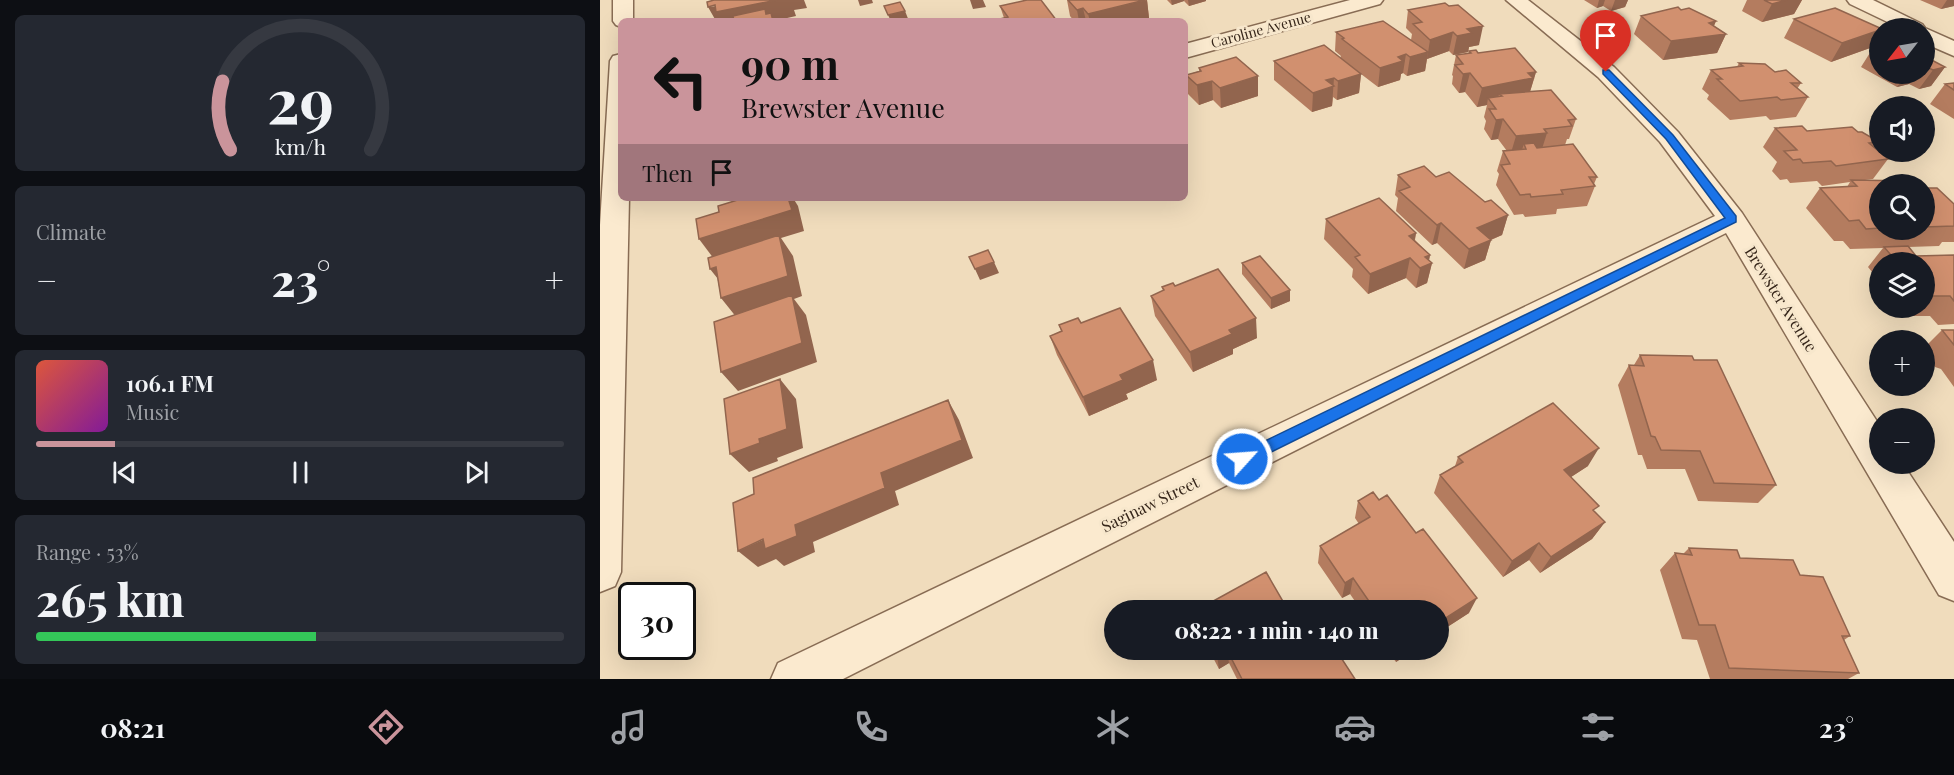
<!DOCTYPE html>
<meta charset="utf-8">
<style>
:root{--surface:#171b24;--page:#242831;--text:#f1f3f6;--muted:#9ea1a6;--line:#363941;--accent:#ca949b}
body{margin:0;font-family:"Playfair Display",serif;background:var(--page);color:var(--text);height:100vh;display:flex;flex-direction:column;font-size:22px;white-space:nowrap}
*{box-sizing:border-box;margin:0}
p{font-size:20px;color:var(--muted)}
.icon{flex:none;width:33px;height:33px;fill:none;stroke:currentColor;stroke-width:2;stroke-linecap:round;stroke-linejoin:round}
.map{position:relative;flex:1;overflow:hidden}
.drawer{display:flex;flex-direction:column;gap:15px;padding:15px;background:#0d0f14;width:600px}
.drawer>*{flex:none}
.banner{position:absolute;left:18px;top:18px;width:570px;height:183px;border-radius:9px;box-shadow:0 6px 24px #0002;background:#ca949b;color:#111;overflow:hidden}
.needle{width:39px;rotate:239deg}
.buttons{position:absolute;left:1269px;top:18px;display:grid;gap:12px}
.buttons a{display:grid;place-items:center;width:66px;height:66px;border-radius:50%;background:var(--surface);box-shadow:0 6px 24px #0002;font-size:30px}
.speed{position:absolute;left:18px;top:582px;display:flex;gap:12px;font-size:30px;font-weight:700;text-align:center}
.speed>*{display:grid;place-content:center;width:78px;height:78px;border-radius:50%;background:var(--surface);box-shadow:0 6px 24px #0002;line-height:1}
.speed .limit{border:3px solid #111;border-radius:9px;background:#fff;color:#111}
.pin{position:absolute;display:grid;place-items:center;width:51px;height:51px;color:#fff;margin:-62px -26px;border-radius:50% 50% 50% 0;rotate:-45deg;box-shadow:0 0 6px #0007}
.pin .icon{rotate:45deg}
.me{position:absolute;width:66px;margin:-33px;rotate:64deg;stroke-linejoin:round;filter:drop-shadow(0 0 4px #0008)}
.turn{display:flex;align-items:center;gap:21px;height:126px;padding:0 24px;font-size:27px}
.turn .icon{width:78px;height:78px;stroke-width:2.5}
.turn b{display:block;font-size:42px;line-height:51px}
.then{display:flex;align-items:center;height:57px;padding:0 24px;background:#0003;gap:12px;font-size:22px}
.big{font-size:45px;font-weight:800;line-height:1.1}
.drawer .widget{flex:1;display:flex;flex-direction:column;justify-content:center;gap:9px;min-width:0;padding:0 21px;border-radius:9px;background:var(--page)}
.drawer .dial{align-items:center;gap:0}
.dial svg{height:156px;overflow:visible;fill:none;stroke:var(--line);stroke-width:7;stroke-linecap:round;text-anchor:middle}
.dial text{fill:var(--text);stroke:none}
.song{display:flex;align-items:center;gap:18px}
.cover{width:72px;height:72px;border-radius:9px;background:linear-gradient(135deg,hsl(10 70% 55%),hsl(290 70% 35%))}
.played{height:6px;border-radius:3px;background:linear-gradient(90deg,var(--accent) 15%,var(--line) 15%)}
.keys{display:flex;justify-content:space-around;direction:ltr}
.heat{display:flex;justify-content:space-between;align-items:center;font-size:33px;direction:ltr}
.charge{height:9px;border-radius:4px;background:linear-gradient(90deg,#34c759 53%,var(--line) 0)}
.trip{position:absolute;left:504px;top:600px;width:345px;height:60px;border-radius:30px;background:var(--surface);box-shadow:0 6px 24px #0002;font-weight:800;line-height:60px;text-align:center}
.menu{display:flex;height:96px;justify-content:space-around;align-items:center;background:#090b0e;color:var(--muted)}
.menu .icon{width:42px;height:42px}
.menu .selected{color:var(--accent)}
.menu b{font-size:27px;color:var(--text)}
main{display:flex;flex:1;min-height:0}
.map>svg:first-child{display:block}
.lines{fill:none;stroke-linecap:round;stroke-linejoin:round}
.street-casing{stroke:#886c54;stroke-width:3}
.street{fill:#fbeacf;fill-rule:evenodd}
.wall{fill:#b47c5f}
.shaded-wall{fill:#92654e}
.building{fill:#d1906f;stroke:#92654e;stroke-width:1.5}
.route{fill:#1a73e8;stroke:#114b97;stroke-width:1.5}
.labels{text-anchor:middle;stroke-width:6;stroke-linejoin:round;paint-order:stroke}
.far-street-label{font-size:14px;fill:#36261a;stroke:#f7e7cc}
.street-label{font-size:16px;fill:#36261a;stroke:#f7e7cc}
</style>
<main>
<section class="drawer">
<div class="widget dial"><svg viewBox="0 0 100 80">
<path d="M14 69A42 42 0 1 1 86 69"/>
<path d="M14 69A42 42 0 0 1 10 34" stroke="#ca949b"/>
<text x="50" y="56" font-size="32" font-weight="700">29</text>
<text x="50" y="72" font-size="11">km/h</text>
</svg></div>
<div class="widget"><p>Climate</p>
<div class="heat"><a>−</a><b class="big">23°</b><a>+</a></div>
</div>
<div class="widget">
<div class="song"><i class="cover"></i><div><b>106.1 FM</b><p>Music</p></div></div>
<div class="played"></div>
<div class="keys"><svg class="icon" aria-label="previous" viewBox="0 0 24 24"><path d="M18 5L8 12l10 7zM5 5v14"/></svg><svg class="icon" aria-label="pause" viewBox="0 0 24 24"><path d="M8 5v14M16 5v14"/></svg><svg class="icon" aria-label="next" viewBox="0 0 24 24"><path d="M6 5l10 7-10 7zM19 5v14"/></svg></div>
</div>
<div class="widget"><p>Range · 53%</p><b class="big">265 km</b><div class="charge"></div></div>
</section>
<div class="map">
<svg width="1354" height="679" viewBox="0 0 1354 679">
<rect width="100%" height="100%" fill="#f0dcbc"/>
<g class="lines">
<defs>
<path id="street" d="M13 0H33V21H21V27L16 25 13 21Z
M750 0H783L780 4 585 58V44Z
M906 0H928L1014 67 1078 132 1142 213 1280 426V464H1303L1354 542V601L1339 595 1126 233 243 679H171L178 663 1115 216 1060 142 998 77Z
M1247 0H1273L1322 24 1325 28 1354 41V56L1324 43V28H1300L1250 4Z
M21 54V198H29L21 572 15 586 0 592V225L10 61 13 56Z"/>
</defs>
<!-- street casing -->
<use href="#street" class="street-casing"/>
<!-- street -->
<use href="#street" class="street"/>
</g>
<!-- wall -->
<path class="wall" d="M467 0H547L549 18 537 21H474L470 16Z
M567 0H606V1L589 6 584 1 572 5Z
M984 0H1028L1025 7 1011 11 1003 6 997 8Z
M1147 0H1202L1194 14 1162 22 1142 11Z
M1320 0H1354V6L1341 9Z
M400 6 457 21 404 18Z
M808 10 879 45 869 47 868 52 853 55 849 51 827 59 825 71 807 76 803 73 801 74 800 80 778 87 761 74 759 93 737 100 733 97 732 106 712 112 674 80V61L740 58 741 56 735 51 736 32 811 40 812 34 806 28Z
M1081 10 1116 21 1114 26 1126 34 1117 53 1063 60 1034 34 1041 16Z
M1194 19 1270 48 1231 62 1184 38Z
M1280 47V74H1324V56L1345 67 1331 86 1319 89 1309 84 1297 87 1261 67 1273 48Z
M869 51 878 53 936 72 930 92 976 119 969 139H967L965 145 997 177 994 184 995 186 987 206 957 209 956 214 925 217 923 214 914 215 896 185 899 174 897 171 903 151H907L898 139 891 140 884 129 886 121 884 117 887 105 877 107 865 92 859 93 852 84 853 76 852 75 856 55 868 54Z
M1139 63 1175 72 1201 83 1197 89 1208 97 1196 117 1170 120 1166 116 1130 120 1107 99 1109 95 1102 89 1111 70 1137 67Z
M599 68 658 96 621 108 613 100 599 105 588 94 586 75 599 71Z
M1354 83V119L1330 104 1345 84Z
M1175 128 1207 131 1258 132 1279 142 1275 148 1288 159 1273 179 1265 180 1280 184V230H1324V188L1354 204V242H1342L1339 246 1308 247 1316 256 1354 255V324L1338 325 1330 316H1299L1292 308H1324V262H1280V282L1268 267 1283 248 1250 249 1243 241H1234L1206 208 1220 188 1247 187 1250 182 1222 186 1217 181 1190 183 1187 179 1180 180 1172 171 1177 162 1163 147Z
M798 175 836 177 908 215 902 235 891 240 885 260 864 269 837 243 832 245 796 211 798 198 795 195Z
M726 219 816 233 815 240 830 255 829 260 832 263 827 283 816 288 806 278 768 294 752 277 753 269 724 239Z
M642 263 690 290V301L671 309 642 274Z
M575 286 657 338 633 349V354L593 372 555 316 551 296 563 291 562 287Z
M481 323 557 380 526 394 528 399 489 416 457 355 450 336 461 331 459 325Z
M1342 330H1354V387L1341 369 1335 367 1324 353V348Z
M1040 355 1176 485 1158 503 1098 501 1085 469H1047L1042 455H1038L1018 385 1029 365H1034Z
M858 457 988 466 971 477 995 512 1005 522 992 539 940 573 929 560 903 577 834 493 840 475 855 466Z
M758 501 869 613 838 633V610H761L750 594 742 598 718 563 720 546 759 524 755 518Z
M1089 548 1140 558 1200 575 1250 636 1244 640 1259 673 1248 679H1110L1097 640 1082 639 1060 570 1075 553 1083 554Z
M609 650H736L754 679H637L629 663 619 669Z
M787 650H814L796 662Z"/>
<!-- shaded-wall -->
<path class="shaded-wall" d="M177 0H204L207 8 194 10 196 16 174 21H116L108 7Z
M258 0H272L273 3 260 6Z
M370 0H383L386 7 373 9Z
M547 0 549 18 537 21H490L488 14Z
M571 0H584V1L572 5Z
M588 0H606V1L589 6Z
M999 0H1005L1003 6 997 8Z
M1015 0H1028L1025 7 1011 11Z
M1187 0H1202L1194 14 1162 22 1172 4Z
M1347 0H1354V6L1341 9Z
M483 8 486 21H479L477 10Z
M305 11 309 21H291L288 15Z
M1116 21 1109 36 1126 34 1117 53 1063 60 1071 41 1109 23Z
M883 26 879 45 869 47 868 52 853 55 857 36 867 29Z
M1280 30V33L1270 48 1231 62 1242 43Z
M853 32 849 51 827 59 830 40Z
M828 52 825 71 807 76 810 57Z
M806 54 803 73 801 74 800 80 778 87 780 68 798 57Z
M1345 67 1331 86 1319 89 1333 70Z
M936 72 928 98 902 96 899 94 897 104 888 98 887 105 877 107 882 88 928 73Z
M870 73 865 92 859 93 863 74Z
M761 74 759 93 737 100 738 81Z
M1307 74H1316L1309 84 1297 87Z
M658 76V96L621 108 620 88Z
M734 78 732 106 712 112 713 93 726 80Z
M612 81 613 100 599 105 597 85Z
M903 119 898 139 891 140 896 120Z
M947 133 941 152 926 149 924 144 920 155 910 156 916 136Z
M188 198H193L198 206 204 231 181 238 193 256 202 296 194 299 206 315 217 362 138 391 121 372 137 318 121 298 114 259 99 239Z
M908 215 902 235 871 248 877 228Z
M841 223 837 243 832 245 837 225Z
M816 233 812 253 809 236Z
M891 240 885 260 864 269 869 249Z
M830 255 828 265 832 263 827 283 816 288 820 268 825 257Z
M810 258 806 278 768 294 770 274Z
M394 262 399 273 380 280 375 269Z
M116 267 126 289 110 269Z
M690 290V301L671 309V298Z
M656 318 657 338 633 349V354L593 372 590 352 629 330Z
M553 360 557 380 526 394 528 399 489 416 483 397 520 375Z
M180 379 196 399 203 448 177 458 178 461 149 472 130 454 159 439Z
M348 400 359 420 373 458 295 491 299 505 213 542 215 552 184 566 176 559 158 567 138 551 195 525 281 473Z
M999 448 988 466 954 488 964 470Z
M1005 522 992 539 940 573 951 557Z
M939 543 929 560 903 577 912 561Z
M753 578 750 594 742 598 745 583Z
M877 598 869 613 838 633V623Z
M627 650 629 663 619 669 617 655Z
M800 650H814L796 662Z"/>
<!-- building -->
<path class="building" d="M114 0H177L116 12 115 5 108 7 107 2Z
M427 0H441L457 21H392L408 17 400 6Z
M468 0H545L488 14 483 8 477 10Z
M1164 0H1187L1172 4Z
M300 2 305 11 288 15 284 6Z
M845 3 849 6 858 5 883 26 867 29 872 33 857 36 853 32 830 40 813 24 822 22 808 10Z
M1078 7 1081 10 1089 8 1116 21 1109 23 1126 34 1071 41 1041 16Z
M1235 8 1280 28V30L1242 43 1194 19Z
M165 9 166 14 171 13 173 21H134L133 16Z
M783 21 828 52 810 57 806 54 798 57 803 61 780 68 742 39 744 38 736 32Z
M724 45 761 74 738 81 734 78 726 80 734 86 713 93 674 61Z
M1280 47V52L1273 48Z
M915 48 936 72 928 73 933 78 882 88 870 73 863 74 855 65 863 64 856 55 871 53 869 51 876 50 878 53Z
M1324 56 1345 67 1333 70 1324 66Z
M636 57 658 76 620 88 612 81 597 85 586 75 601 71 599 68Z
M1139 63 1165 64 1175 72 1186 70 1201 83H1191L1208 97 1181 100 1177 97 1140 101 1117 79H1122L1111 70 1143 66Z
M1354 83V90L1345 84Z
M951 90 976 119 968 120 972 126 944 129 947 133 916 136 903 119 896 120 889 109H896L888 98 902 96 899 94Z
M1202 126 1207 131 1252 127 1258 132H1262L1279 142 1269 143 1288 159 1236 166 1231 161 1203 163 1200 159 1193 160 1184 151 1197 150 1175 128Z
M934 143 937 148 973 144 997 177H989L995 186 961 190 963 194 931 197 930 194 920 195 901 165 910 164 903 151 926 149 924 144Z
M824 166 836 177 849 172 885 202 891 200 908 215 877 228 891 240 869 249 841 223 837 225 799 191 810 187 798 175Z
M1251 180 1311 181 1314 184H1280V228L1266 229 1259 220 1249 221 1220 188 1257 186Z
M1324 188H1337L1354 204V226L1324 227Z
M144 198H188L192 210 99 239 96 219 119 212 118 206Z
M779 198 816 233 809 236 830 255 825 257 832 263 820 268 810 258 770 274 755 257 760 255 726 219Z
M179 235 188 276 121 298 116 267 110 269 108 258Z
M1308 246 1316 256 1354 255V301L1350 296H1324V262H1297L1284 247Z
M388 250 394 262 375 269 369 257Z
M660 256 690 290 671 298 642 263Z
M618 269 656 318 629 330 632 334 590 352 551 296 564 290 562 287 573 283 575 286Z
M192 295 202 343 121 372 114 322Z
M520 308 553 360 520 375 523 380 483 397 450 336 462 331 459 325 478 318 481 323Z
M1342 330H1354V345Z
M1040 355 1092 356 1094 360H1117L1176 485 1114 483 1100 451 1061 450 1055 437 1051 436 1029 365 1044 366Z
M180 379 187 429 159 439 160 443 130 454 124 399Z
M348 400 362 440 281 473 285 488 195 525 197 536 165 549 163 539 138 551 133 503 154 494 153 478Z
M953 403 999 448 964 470 999 506 993 510 1005 522 951 557 939 543 912 561 840 475 863 462 858 457Z
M773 492 779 500 787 495 816 533 823 529 877 598 838 623V610H775L753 578 745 583 720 546 770 517 758 501Z
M1089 548 1137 550 1140 558 1193 560 1200 575 1223 577 1250 636H1242L1259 673 1129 668 1115 625H1099L1075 553 1092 555Z
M666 572 688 610H597Z
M708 606 711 610H701Z
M614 650H626L617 655Z
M627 650H736L755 679H642Z"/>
<!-- route -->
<path class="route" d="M1003 70H1009L1073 135 1136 216V222L647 464H636L634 459 636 455 1125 218 1066 139 1003 74Z"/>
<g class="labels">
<!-- far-street labels -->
<g class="far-street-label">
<text transform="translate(661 30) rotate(-15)" y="5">Caroline Avenue</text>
</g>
<!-- street labels -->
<g class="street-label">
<text transform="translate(1181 299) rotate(58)" y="6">Brewster Avenue</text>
<text transform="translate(550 504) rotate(-26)" y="6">Saginaw Street</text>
</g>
</g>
</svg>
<div class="buttons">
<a><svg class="needle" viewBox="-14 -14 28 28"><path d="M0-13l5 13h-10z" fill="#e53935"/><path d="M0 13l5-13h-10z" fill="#9ea1a6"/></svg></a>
<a><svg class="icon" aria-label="sound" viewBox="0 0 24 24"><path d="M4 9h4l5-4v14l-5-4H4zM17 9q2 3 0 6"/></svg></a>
<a><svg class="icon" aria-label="search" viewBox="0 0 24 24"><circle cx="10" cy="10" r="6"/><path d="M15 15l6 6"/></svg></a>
<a><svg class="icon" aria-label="layers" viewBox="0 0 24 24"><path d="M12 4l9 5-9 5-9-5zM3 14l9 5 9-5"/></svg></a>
<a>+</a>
<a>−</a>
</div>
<div class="speed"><div class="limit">30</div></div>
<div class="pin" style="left:1006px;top:72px;background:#d93025"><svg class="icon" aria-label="arrive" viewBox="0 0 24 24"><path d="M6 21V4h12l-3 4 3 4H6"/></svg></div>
<svg class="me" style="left:642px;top:459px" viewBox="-20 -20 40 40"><circle r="17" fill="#1a73e8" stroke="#fff" stroke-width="3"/><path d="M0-11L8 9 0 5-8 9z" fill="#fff"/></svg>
<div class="trip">08:22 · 1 min · 140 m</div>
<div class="banner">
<div class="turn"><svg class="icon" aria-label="left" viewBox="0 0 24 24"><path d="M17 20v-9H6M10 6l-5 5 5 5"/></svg><div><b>90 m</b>Brewster Avenue</div></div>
<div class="then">Then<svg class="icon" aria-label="arrive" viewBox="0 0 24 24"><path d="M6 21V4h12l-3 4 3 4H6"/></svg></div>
</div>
</div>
</main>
<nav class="menu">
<b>08:21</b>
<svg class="icon selected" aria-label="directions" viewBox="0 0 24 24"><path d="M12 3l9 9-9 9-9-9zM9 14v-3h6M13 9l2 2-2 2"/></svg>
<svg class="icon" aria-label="music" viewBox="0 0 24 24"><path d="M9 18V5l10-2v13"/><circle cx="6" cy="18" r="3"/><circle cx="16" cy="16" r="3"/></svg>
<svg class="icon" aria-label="phone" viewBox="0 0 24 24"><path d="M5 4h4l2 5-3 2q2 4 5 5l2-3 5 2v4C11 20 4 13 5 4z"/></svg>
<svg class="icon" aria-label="climate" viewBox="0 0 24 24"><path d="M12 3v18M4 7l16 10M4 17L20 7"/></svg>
<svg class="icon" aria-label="car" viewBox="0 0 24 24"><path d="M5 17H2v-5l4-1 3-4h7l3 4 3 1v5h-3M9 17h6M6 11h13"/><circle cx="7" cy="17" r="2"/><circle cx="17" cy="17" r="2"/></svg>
<svg class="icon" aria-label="filters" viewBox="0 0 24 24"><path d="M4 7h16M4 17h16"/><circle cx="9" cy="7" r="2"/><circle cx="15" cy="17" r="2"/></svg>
<b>23°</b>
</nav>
